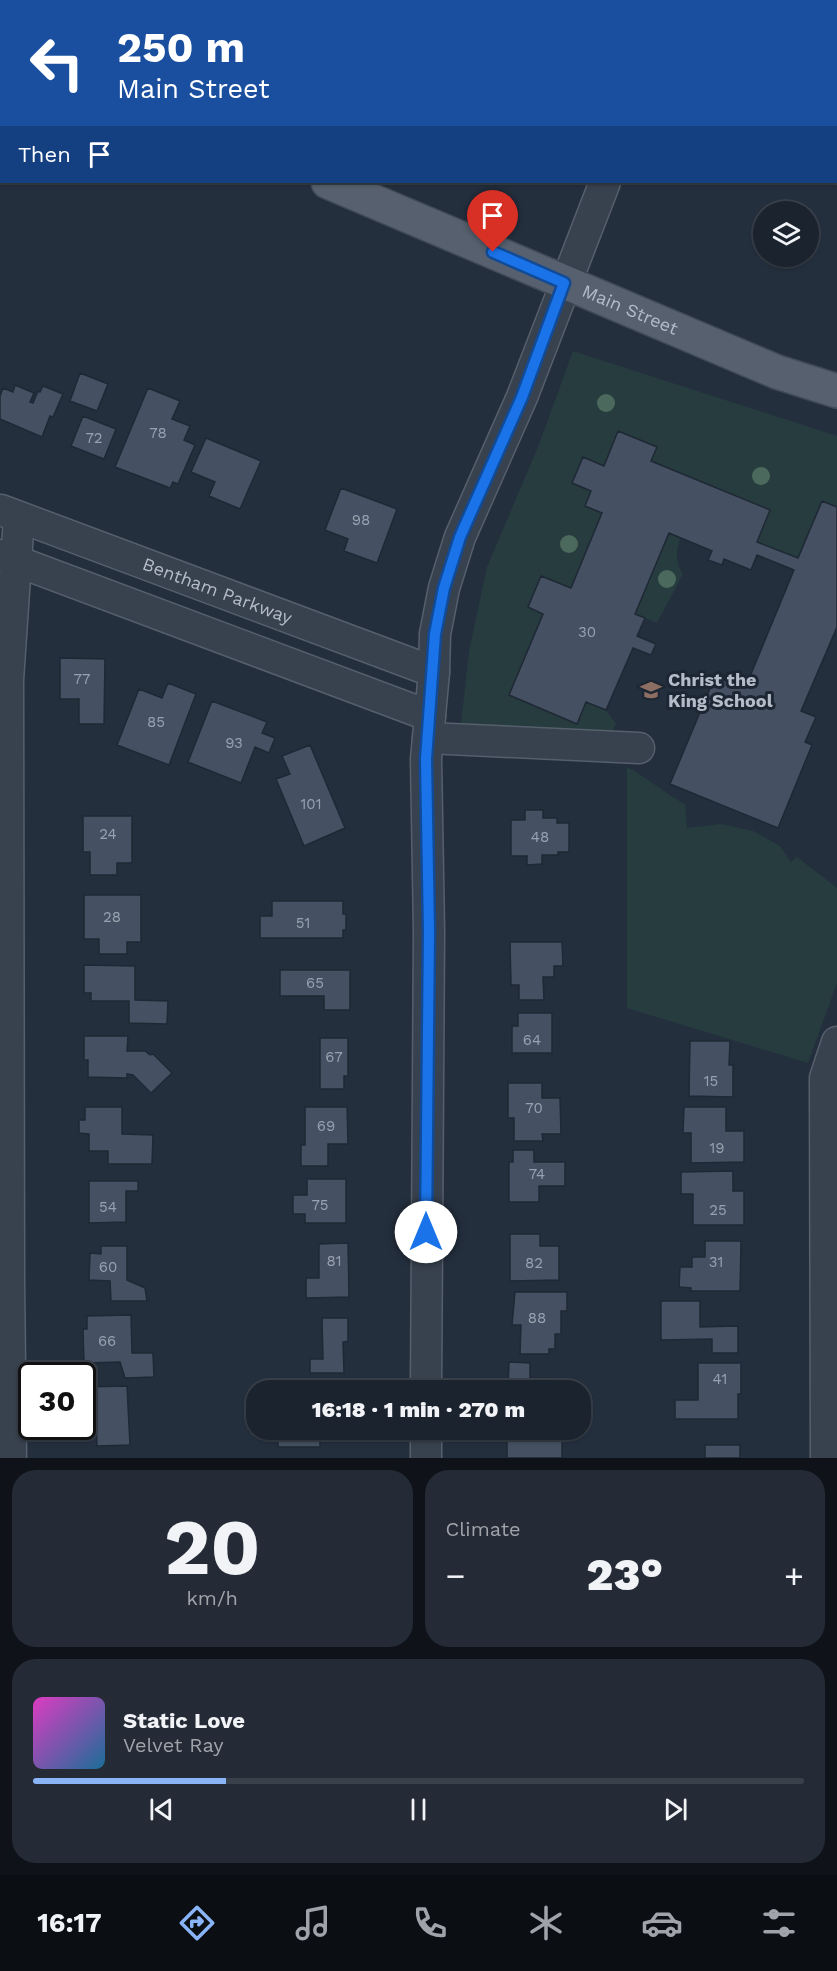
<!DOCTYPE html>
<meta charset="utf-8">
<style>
:root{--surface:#1b232e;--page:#242b36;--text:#f1f3f6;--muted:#a0a4aa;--line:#39404a;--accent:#8ab4f8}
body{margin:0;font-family:"Work Sans",sans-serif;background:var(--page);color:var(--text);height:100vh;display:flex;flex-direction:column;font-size:22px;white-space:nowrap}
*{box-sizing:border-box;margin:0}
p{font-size:20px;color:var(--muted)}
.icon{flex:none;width:33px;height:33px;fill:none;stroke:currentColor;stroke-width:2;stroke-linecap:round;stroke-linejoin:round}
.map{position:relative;height:1458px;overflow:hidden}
.drawer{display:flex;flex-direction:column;gap:12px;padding:12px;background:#0f1319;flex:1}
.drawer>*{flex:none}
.banner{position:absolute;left:0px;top:0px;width:837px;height:183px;box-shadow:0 2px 4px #0004,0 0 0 2px var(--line);background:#1a4fa0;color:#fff;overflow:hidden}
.controls{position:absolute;left:753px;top:201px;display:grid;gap:12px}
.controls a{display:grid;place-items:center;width:66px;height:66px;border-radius:50%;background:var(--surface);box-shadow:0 2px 4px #0004,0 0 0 2px var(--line);font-size:30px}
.speed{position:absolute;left:18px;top:1362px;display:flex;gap:12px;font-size:30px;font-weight:700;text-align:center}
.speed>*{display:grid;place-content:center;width:78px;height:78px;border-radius:50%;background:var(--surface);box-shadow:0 2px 4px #0004,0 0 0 2px var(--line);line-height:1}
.speed .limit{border:3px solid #111;border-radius:9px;background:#fff;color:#111}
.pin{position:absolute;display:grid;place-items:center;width:51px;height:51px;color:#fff;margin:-62px -26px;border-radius:50% 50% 50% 0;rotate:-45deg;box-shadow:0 0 6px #0007}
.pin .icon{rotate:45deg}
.me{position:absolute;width:66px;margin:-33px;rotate:0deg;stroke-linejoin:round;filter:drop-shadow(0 0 4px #0008)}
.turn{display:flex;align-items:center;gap:21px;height:126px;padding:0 18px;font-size:27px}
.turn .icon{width:78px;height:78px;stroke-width:2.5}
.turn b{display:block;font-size:42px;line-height:51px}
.then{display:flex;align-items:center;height:57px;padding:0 18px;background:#0003;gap:12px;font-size:22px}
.big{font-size:45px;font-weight:800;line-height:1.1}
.drawer .tile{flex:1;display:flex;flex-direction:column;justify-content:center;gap:9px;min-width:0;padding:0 21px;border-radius:24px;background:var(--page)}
.drawer .dial{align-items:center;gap:0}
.dial b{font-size:78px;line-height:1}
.song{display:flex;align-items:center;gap:18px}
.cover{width:72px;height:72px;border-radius:9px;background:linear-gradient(135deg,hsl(310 70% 55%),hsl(200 70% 35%))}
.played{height:6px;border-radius:3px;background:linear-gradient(90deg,var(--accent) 25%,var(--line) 25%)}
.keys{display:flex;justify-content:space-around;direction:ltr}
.heat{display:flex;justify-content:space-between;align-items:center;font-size:33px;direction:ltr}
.drawer .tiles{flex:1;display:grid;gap:12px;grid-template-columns:1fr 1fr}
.tile:last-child{grid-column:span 2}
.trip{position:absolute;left:246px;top:1380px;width:345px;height:60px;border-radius:24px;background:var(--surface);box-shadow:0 2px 4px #0004,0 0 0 2px var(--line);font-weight:800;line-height:60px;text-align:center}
.tabs{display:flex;height:96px;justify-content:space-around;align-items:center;background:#0b0e12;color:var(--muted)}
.tabs .icon{width:42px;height:42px}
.tabs .selected{color:var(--accent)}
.tabs b{font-size:27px;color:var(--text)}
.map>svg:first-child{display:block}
.green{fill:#263c3f}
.building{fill:#455162;stroke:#1f2835;stroke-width:1.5}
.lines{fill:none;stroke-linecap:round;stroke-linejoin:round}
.minor-casing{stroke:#565f6c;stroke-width:33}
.major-casing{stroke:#414a57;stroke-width:36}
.minor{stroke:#38414e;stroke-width:30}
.major{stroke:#56606e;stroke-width:33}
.tree{fill:#4b6a5d}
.route-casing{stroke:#114b97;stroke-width:15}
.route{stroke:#1a73e8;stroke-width:10}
.labels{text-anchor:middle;stroke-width:6;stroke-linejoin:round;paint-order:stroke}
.number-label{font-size:15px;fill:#98a1af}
.street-label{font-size:18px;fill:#b4bcc9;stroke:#1d2633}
.poi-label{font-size:18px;font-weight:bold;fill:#b4bcc9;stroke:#1d2633;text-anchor:start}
</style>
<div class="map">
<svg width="837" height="1458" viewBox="0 0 837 1458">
<rect width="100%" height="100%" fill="#242f3e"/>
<!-- green -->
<path class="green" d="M573 351 837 436V507L822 501 798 558 757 542 770 510 651 461 656 447 619 431 604 466 583 457 572 483 591 491 585 506 602 513 571 588 541 576 528 607 543 614 509 695 576 723 586 702 606 710 616 724 608 739 460 733 469 651 487 567 538 447Z
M669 533 680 538C676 552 675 561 683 574L657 623 635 614Z
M627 767C648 778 664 793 685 804L687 828 721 824 753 831 780 846 791 862 797 857 837 888V983L808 1063 627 1008Z"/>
<!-- building -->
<path class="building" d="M80 373 108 384 97 411 70 401Z
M15 385 34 393 30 402 33 403 38 391 40 392 43 386 63 394 53 417 50 416 42 437 0 419V396L3 388 13 392Z
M148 388 180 401 172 419 190 426 184 440 195 445 178 484 173 482 170 488 115 467Z
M83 416 116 429 104 459 71 446Z
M618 431 657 447 651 461 770 510 757 542 798 558 822 501 837 507V627L801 711 816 717 805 742 812 745 778 828 670 784 716 674 746 686 794 570 757 555 751 570 724 559 722 565 708 560 712 551 669 533 635 614 645 618 637 636 656 644 651 655 633 648 606 710 586 702 577 724 509 695 543 614 528 607 541 576 571 588 602 513 585 506 591 491 572 483 583 457 604 466Z
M206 438 261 461 240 509 209 496 215 482 191 472Z
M341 488 397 509 377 563 344 551 348 539 325 530Z
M60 658 105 659 104 724H79V699H60Z
M168 683 196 694 169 765 117 745 139 689 162 698Z
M212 701 267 722 262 733 275 738 269 753 255 747 241 783 188 762Z
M310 745 345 828 304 846 276 779 290 774 282 756Z
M525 810H543V818H557V823H569V852H558V855H542V864L527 865V856H511V820H525Z
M83 816H132V863H117V875H90V852H83Z
M84 895H141V942H127V954H99V939H84Z
M272 901H343V914H346V930H343V938H260V916H272Z
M510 942H562L563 966H554V977H543L544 1000H519V985H511Z
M84 965 135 966V1000L168 1001 167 1024 129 1023V1001H91V993H84Z
M280 970H350V1010H324V996H280Z
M518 1013H552V1053H512V1026H518Z
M84 1036H128L127 1051H145L150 1055 153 1054 172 1073 151 1093 133 1075 127 1074V1078L88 1077V1060H84Z
M320 1038H348V1076H344V1089H320Z
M690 1041H730L729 1065H733V1097L689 1096Z
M508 1083H542V1098H560L561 1134H542L543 1141H514V1118H508Z
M85 1107H122V1134L153 1135 152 1164H108V1151H89V1134L79 1133V1120H85Z
M305 1107H347L348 1144H328V1166H301V1145H305Z
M684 1107H726V1131H744V1162L691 1163V1133H683Z
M513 1150H534V1162H565V1186H539V1202H509V1162H513Z
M733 1171V1191H744V1225H693V1194H681V1172Z
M307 1179H346V1223H305V1214H293V1195H307Z
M89 1181H138V1191H126V1222L89 1223Z
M510 1234H540V1246H559V1280L510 1281Z
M705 1241H741L740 1291H691V1288L679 1287 680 1267H692V1257H705Z
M348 1243 349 1297 306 1298V1278H319V1244Z
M101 1246H127V1280L145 1288 147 1301H111L110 1281 89 1280 90 1253 101 1254Z
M515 1292H567V1311H561V1334H555V1349H549V1354H520L521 1325H512Z
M661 1301H700V1327L738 1326V1353H712V1339L661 1340Z
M131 1315 132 1353H153L154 1377 125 1378 120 1362 84 1363 83 1329H87V1316Z
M322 1318H348V1341L343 1342 344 1373H310V1359H323Z
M509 1362 530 1363V1378L561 1379V1390H508Z
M698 1363H741V1394H738V1419H675V1400H698Z
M127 1386 130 1445 97 1446 96 1417H84L83 1387Z
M296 1387 341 1388V1390H296Z
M278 1430H320V1447H278Z
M507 1431H562V1458H507Z
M705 1445H740V1458H705Z"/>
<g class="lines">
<defs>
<g id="minor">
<path d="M146 2V0"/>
<path d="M664 2V0"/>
<path d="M697 2 699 0"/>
<path id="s1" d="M1 510 434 672"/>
<path d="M0 555 430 716"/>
<path d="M428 738 639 748"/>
<path d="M426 1390 429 931 426 759 434 672 435 634 444 588 460 537 522 397 605 182"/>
<path d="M11 1458 9 1279 8 680 19 517"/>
<path d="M426 1458V1430"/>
<path d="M826 1458 825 1078 837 1042"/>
</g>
<g id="major">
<path d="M0 41H2"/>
<path id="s2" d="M328 182 777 372 837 391"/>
</g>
</defs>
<!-- minor casing -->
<use href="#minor" class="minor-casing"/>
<!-- major casing -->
<use href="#major" class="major-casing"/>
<!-- minor -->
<use href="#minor" class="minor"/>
<!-- major -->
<use href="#major" class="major"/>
</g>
<!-- trees -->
<g class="tree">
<circle cx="606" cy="403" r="9"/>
<circle cx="761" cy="476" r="9"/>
<circle cx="569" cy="544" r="9"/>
<circle cx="667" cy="579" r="9"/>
</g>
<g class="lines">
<defs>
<path id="route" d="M426 1232 429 931 426 759 435 634 444 588 460 537 522 397 564 283 493 252"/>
</defs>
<!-- route casing -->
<use href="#route" class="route-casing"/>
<!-- route -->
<use href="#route" class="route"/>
</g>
<!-- icons -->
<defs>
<symbol id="school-bare" viewBox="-9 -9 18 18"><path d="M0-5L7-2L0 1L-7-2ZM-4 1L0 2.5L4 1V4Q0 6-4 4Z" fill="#8d6e63" stroke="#1d2633" stroke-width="2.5" paint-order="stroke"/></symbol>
</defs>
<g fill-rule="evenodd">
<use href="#school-bare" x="636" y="675" width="30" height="30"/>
</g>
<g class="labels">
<!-- number labels -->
<g class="number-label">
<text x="158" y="438">78</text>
<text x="94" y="443">72</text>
<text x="361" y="525">98</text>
<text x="587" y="637">30</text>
<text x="82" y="684">77</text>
<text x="156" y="727">85</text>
<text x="234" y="748">93</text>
<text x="311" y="809">101</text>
<text x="108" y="839">24</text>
<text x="540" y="842">48</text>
<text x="112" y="922">28</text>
<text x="303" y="928">51</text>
<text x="315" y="988">65</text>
<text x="532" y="1045">64</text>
<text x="334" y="1062">67</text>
<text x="711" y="1086">15</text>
<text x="534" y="1113">70</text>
<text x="326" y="1131">69</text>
<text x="717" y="1153">19</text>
<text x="537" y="1179">74</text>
<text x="320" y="1210">75</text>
<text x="108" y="1212">54</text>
<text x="718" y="1215">25</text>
<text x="334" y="1266">81</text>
<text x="716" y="1267">31</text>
<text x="534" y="1268">82</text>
<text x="108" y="1272">60</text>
<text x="537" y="1323">88</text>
<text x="107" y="1346">66</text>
<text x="720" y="1384">41</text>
</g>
<!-- street labels -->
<g class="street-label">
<text dy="6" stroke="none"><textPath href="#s2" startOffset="328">Main Street</textPath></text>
<text dy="6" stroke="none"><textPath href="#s1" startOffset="231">Bentham Parkway</textPath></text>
</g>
<!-- poi labels -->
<g class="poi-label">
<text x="668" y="686">Christ the<tspan x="668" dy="21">King School</tspan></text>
</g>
</g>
</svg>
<div class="controls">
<a><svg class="icon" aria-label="layers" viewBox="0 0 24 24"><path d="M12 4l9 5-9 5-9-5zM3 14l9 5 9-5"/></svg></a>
</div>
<div class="speed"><div class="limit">30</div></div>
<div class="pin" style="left:493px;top:252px;background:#d93025"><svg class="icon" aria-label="arrive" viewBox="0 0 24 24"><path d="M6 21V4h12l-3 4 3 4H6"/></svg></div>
<svg class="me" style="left:426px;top:1232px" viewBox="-20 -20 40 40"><circle r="19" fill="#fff"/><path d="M0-13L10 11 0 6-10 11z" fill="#1a73e8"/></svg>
<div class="trip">16:18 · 1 min · 270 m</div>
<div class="banner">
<div class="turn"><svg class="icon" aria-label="left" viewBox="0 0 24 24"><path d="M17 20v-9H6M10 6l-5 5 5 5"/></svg><div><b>250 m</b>Main Street</div></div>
<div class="then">Then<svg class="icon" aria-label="arrive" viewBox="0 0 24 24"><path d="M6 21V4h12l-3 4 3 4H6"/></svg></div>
</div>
</div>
<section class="drawer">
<div class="tiles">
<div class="tile dial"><b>20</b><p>km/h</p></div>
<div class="tile"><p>Climate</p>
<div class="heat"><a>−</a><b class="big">23°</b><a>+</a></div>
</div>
<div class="tile">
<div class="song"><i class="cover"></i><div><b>Static Love</b><p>Velvet Ray</p></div></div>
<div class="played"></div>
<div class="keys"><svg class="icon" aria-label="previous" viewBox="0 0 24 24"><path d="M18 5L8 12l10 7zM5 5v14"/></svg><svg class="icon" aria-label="pause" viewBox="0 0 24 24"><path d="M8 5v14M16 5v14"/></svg><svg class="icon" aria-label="next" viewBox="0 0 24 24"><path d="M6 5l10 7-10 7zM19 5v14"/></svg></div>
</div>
</div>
</section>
<nav class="tabs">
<b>16:17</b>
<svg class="icon selected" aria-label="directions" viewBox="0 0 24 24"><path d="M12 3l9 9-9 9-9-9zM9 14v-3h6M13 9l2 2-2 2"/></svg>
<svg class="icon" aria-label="music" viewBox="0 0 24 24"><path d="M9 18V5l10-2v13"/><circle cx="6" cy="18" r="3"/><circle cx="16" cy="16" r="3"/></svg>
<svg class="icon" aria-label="phone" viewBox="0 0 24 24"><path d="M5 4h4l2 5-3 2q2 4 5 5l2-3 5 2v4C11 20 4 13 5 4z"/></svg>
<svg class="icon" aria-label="climate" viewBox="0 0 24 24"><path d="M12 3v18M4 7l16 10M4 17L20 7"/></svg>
<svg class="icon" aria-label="car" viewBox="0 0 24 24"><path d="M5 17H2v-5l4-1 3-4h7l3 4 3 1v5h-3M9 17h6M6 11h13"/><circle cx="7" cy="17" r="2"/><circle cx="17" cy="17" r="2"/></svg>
<svg class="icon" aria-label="filters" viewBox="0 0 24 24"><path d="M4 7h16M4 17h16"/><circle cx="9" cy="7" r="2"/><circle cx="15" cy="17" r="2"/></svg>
</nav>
